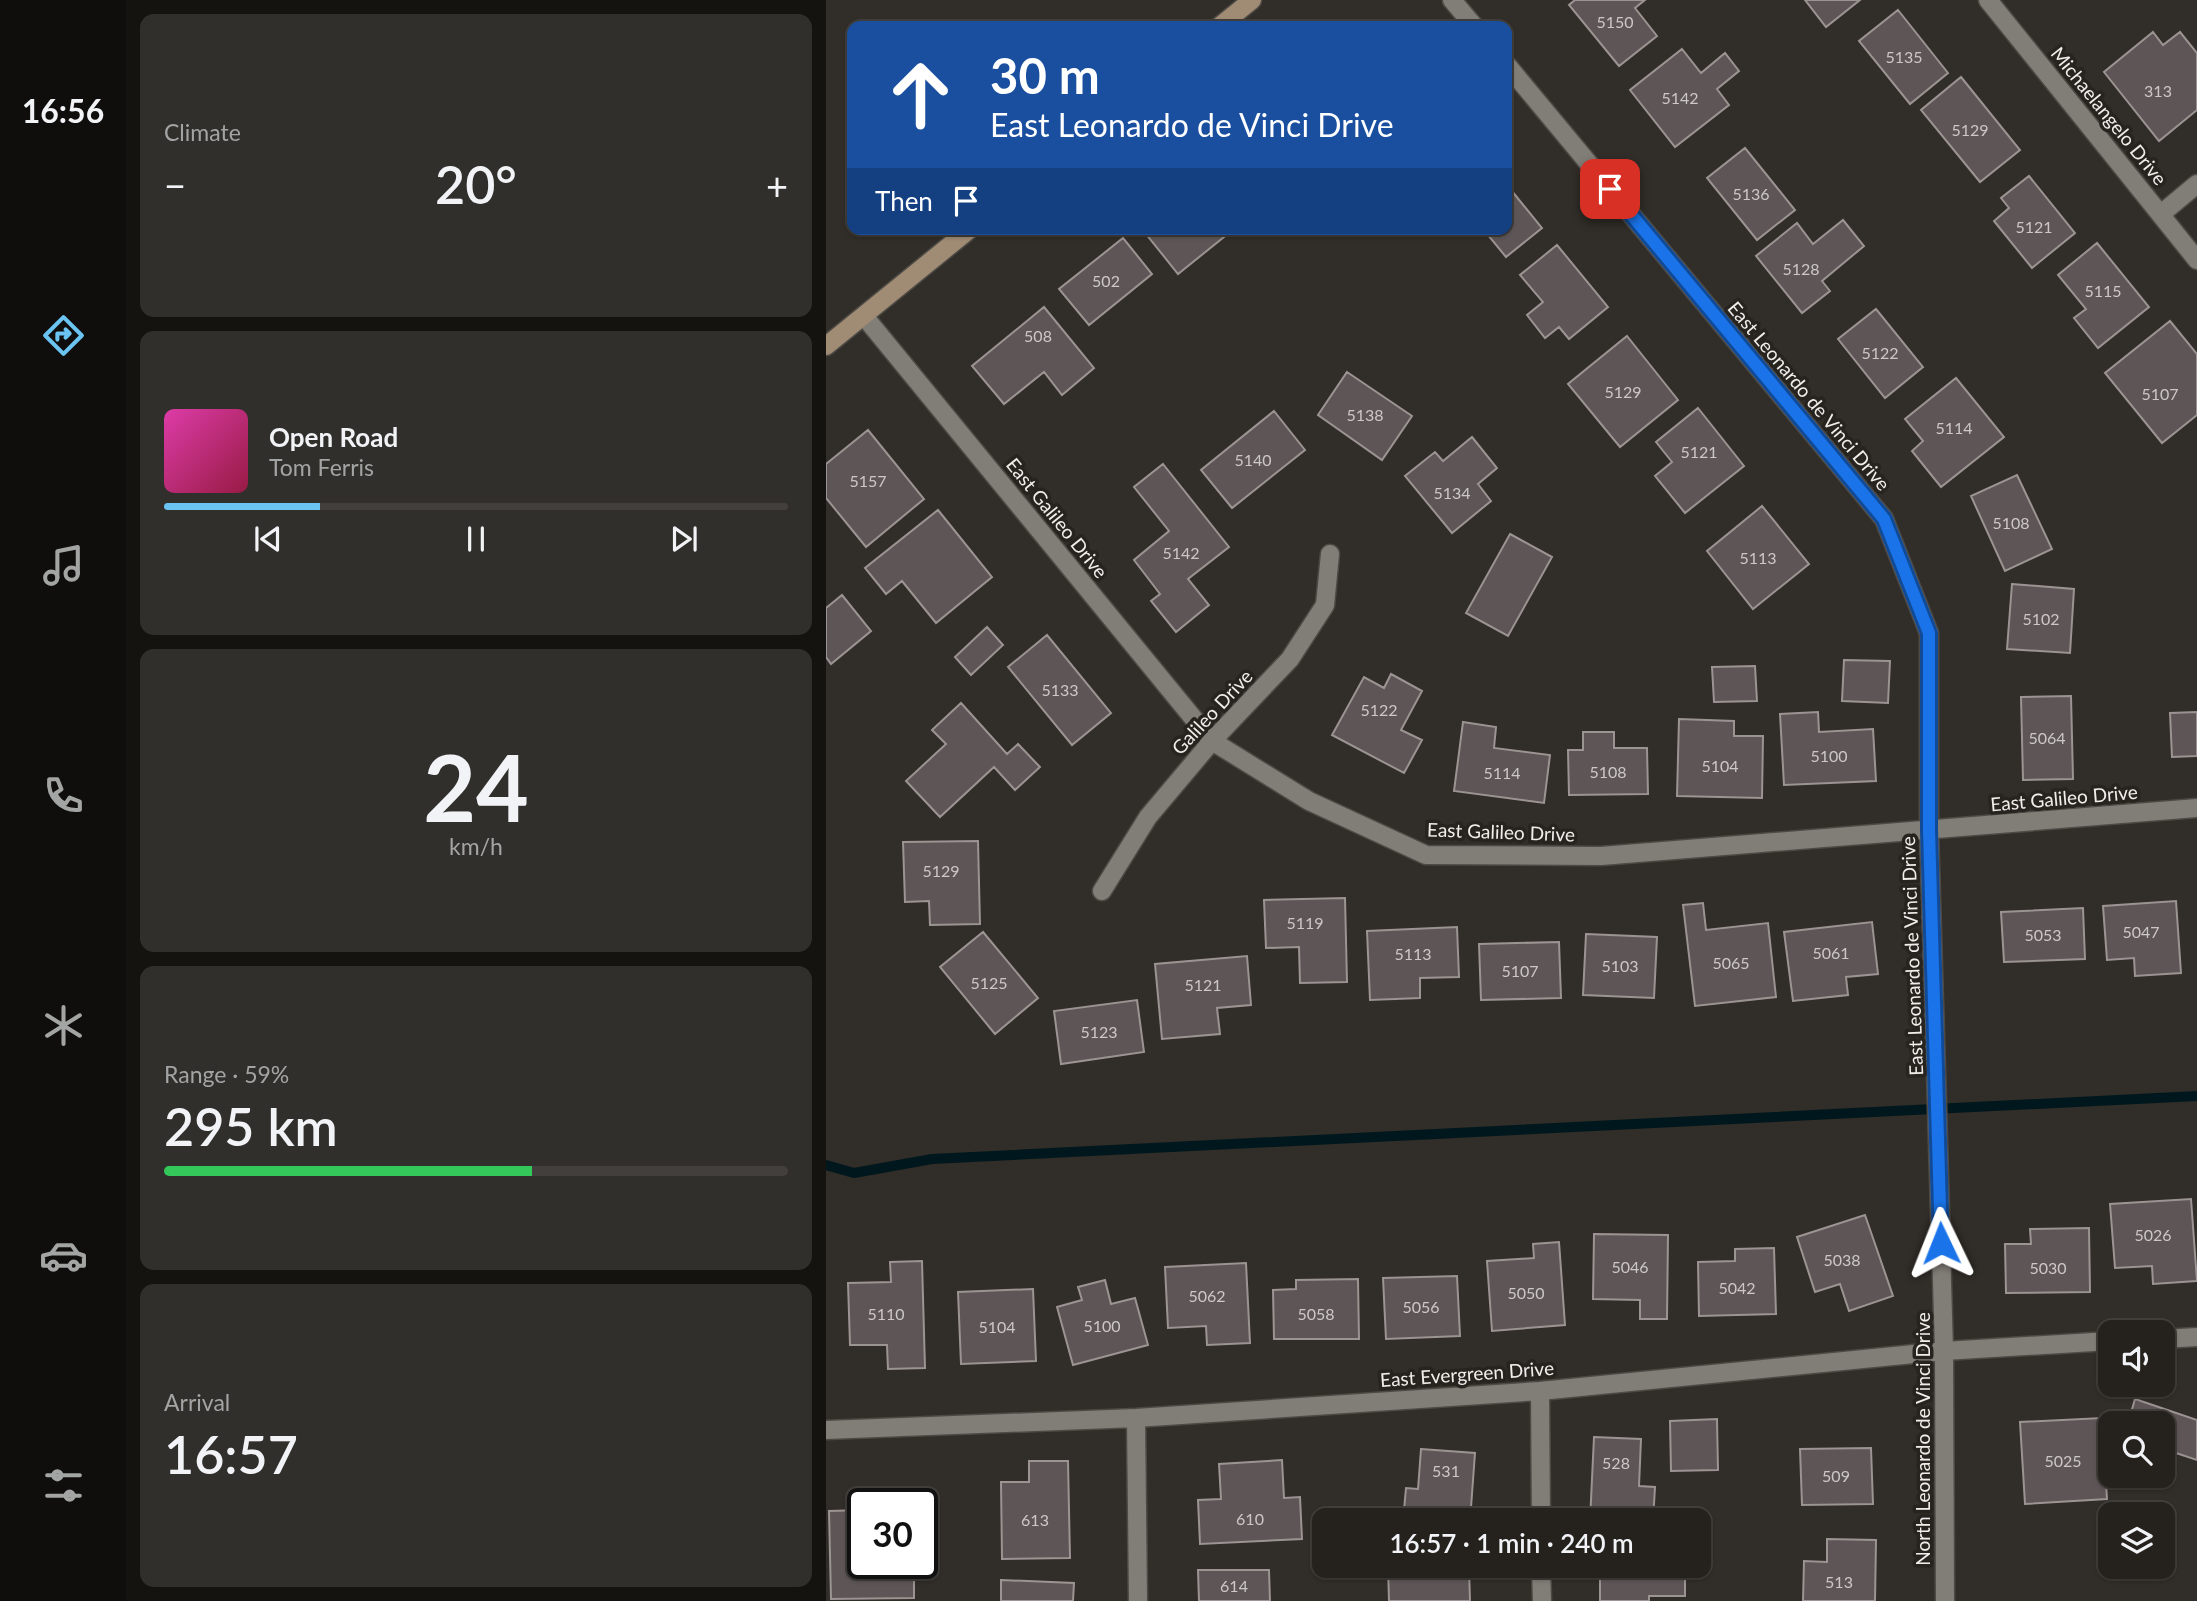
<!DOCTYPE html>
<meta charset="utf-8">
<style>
:root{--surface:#25221e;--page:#312f2b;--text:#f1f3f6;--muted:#a3a4a4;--line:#423f3c;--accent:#6bc3f2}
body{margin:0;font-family:Lato,sans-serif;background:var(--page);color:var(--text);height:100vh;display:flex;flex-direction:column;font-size:26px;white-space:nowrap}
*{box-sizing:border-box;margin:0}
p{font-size:23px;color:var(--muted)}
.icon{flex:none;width:38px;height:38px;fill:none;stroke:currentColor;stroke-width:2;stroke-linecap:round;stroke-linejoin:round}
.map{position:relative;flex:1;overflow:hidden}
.sheet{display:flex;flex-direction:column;gap:14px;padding:14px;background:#141310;width:700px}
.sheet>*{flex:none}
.top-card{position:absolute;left:21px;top:21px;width:665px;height:214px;border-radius:14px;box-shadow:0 2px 5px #0004,0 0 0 2px var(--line);background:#1a4fa0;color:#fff;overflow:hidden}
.controls{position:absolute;left:1272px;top:1320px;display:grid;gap:14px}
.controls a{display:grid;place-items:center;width:77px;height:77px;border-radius:14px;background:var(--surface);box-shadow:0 2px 5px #0004,0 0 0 2px var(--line);font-size:35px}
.speed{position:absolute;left:21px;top:1488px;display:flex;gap:14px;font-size:35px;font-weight:700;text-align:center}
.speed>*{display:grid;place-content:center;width:91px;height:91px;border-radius:50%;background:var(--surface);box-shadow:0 2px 5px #0004,0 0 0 2px var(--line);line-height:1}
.speed .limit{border:4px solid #111;border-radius:10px;background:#fff;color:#111}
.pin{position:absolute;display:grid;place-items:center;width:60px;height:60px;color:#fff;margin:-30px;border-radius:14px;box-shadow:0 4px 10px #0006}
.me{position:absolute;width:77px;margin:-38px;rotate:358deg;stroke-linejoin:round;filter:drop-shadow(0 0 5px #0008)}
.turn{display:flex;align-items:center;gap:24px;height:147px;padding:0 28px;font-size:32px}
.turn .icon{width:91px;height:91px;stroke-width:2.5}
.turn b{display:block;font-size:49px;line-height:60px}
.then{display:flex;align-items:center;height:66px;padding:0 28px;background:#0003;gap:14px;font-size:26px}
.big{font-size:52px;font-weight:600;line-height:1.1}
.sheet .card{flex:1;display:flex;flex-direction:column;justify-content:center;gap:10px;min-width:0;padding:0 24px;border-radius:14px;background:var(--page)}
.sheet .dial{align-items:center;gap:0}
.dial b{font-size:91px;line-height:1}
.song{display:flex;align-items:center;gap:21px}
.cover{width:84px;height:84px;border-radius:10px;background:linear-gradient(135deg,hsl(320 70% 55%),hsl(340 70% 35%))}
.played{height:7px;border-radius:4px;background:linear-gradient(90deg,var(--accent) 25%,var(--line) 25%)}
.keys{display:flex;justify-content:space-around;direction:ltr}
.heat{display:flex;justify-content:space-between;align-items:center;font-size:38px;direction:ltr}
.charge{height:10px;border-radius:5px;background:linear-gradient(90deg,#34c759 59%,var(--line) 0)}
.trip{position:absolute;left:486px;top:1508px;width:399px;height:70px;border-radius:14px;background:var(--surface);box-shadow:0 2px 5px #0004,0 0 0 2px var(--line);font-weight:600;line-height:70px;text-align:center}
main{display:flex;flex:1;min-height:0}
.tab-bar{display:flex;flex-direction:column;width:126px;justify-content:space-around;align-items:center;background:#0f0e0c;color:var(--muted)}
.tab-bar .icon{width:49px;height:49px}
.tab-bar .on{color:var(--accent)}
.tab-bar b{font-size:32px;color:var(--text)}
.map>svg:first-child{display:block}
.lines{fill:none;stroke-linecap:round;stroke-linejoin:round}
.stream{stroke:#00181d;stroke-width:10}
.building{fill:#5e5656;stroke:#9c9393;stroke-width:2}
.street-casing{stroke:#4d4a45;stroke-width:21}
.secondary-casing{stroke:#4d4a45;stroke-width:21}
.street{stroke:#817d77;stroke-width:18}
.secondary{stroke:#a08c74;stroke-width:18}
.route-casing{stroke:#114b97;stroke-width:18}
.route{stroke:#1a73e8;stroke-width:12}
.labels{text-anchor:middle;stroke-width:7;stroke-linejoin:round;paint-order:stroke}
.number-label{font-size:16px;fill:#ccc8c6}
.street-label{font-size:19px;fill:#f0eeeb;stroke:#27241f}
</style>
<main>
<nav class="tab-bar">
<b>16:56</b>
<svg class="icon on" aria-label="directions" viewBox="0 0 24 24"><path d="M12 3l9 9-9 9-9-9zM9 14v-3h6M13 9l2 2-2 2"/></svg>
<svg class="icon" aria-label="music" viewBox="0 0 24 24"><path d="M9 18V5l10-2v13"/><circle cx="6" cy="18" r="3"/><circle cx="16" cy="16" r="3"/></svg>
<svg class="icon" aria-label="phone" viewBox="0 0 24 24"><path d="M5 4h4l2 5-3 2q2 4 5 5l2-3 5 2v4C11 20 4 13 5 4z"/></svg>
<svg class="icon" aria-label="climate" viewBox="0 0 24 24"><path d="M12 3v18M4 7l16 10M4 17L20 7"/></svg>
<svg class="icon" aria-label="car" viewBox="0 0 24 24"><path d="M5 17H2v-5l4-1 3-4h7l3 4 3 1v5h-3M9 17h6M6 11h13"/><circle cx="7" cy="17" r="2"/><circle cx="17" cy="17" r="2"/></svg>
<svg class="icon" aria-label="filters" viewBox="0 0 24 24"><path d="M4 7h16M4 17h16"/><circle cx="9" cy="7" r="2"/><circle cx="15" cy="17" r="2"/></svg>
</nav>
<section class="sheet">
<div class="card"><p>Climate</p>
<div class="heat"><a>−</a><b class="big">20°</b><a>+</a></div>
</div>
<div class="card">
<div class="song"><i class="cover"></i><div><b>Open Road</b><p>Tom Ferris</p></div></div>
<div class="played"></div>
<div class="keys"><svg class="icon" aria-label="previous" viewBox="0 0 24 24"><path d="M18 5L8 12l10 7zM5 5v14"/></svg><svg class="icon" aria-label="pause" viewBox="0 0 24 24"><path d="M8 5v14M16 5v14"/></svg><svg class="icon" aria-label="next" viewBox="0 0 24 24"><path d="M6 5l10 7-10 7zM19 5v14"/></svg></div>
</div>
<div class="card dial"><b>24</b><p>km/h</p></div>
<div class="card"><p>Range · 59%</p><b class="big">295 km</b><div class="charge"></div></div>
<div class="card"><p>Arrival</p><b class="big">16:57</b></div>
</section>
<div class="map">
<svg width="1371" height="1601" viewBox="0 0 1371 1601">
<rect width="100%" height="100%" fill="#312d28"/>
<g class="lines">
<!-- stream -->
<path class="stream" d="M0 1165 28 1173 106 1159 1371 1096"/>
</g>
<!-- building -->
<path class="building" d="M749 0H819L809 8 831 36 793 66 743 5Z
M979 0H1034L1000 27Z
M1072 10 1122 73 1084 104 1033 41Z
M1327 32 1337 45 1354 32 1371 53V110L1333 141 1278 72Z
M856 49 875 73 899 53 913 71 891 89 903 105 849 147 804 90Z
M1135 77 1194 150 1154 182 1095 110Z
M919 148 969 210 931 240 881 178Z
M1203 176 1249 233 1206 268 1168 221 1183 208 1175 198Z
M681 185 716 228 680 257 657 229H681Z
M1017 220 1038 246 996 281 1004 291 976 313 930 256 971 223 987 244Z
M316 229H408L352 274Z
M297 238 326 274 263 325 233 289Z
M1271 243 1323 307 1272 348 1248 318 1260 309 1232 275Z
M731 245 782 307 743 339 733 327 719 338 701 315 717 302 694 275Z
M218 307 268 368 236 395 218 372 178 404 146 366Z
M1050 309 1097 367 1059 398 1012 339Z
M1344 321 1371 354V415L1336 443 1279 373Z
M801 336 852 400 794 447 742 384Z
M521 372 586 416 556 460 492 415Z
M1130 378 1178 437 1115 487 1086 451 1097 441 1079 419Z
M872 408 918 466 859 513 829 476 846 462 830 442Z
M448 411 479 450 406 508 375 470Z
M42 430 98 499 40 547 0 498V464Z
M646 437 671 468 652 484 665 501 626 533 579 476 609 452 617 461Z
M337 464 403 547 362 579 383 605 350 632 325 601 334 594 308 560 343 531 308 487Z
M1191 475 1226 549 1179 571 1145 496Z
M936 506 983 564 927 609 881 551Z
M112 510 166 577 110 623 76 581 60 594 39 568Z
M684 534 726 557 682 636 640 613Z
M1186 584 1248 589 1244 653 1181 649Z
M16 595 45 631 5 664 0 657V608Z
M161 627 177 645 145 675 129 657Z
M221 635 285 713 246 745 182 667Z
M1018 660 1064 661 1062 703 1016 701Z
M929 666 931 701 888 702 886 667Z
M565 674 596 691 575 730 596 740 578 773 506 735 538 677 558 688Z
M1245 696 1247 779 1197 780 1195 697Z
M135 703 181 754 192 744 214 767 189 790 168 767 114 817 80 781 120 744 106 730Z
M992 712 993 732 1047 729 1050 781 958 785 954 714Z
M1371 712V756L1346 757 1344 713Z
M853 719 908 721V736H937L936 798 851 796Z
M637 722 670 727 668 748 724 755 718 803 628 791Z
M757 732H788V748H821L822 794 743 795 742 750H757Z
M152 841 154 924 104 925 103 901 79 902 77 842Z
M519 898 521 982 474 983 473 947 440 948 438 900Z
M1350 901 1355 973 1309 976 1308 958 1281 960 1277 906Z
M877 903 880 930 942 923 950 997 869 1006 857 905Z
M1257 908 1259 959 1178 962 1175 912Z
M1046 922 1052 974 1020 977 1022 995 967 1001 958 932Z
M631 927 633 977 594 978V998L544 1000 541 931Z
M157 932 212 998 169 1034 114 967Z
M760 934 831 937 828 998 757 995Z
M733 942 735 998 655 1000 653 944Z
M421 956 425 1005 391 1008 394 1034 336 1039 329 964Z
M311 1000 318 1052 235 1064 228 1011Z
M1365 1199 1371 1281 1327 1284 1326 1266 1289 1268 1284 1204Z
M1039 1215 1067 1296 1023 1311 1014 1284 989 1292 971 1237Z
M1263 1228 1264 1292 1180 1293 1179 1244H1205L1204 1229Z
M768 1234 842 1235 841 1319H814V1300L767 1299Z
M733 1242 739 1325 666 1331 661 1261 708 1258 707 1244Z
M948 1248 950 1314 873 1316 872 1262 909 1261V1249Z
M96 1261 99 1368 62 1369 61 1345H24L22 1283 65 1282 64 1262Z
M420 1263 424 1343 381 1345 380 1326 342 1328 339 1267Z
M631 1276 634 1336 560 1339 557 1278Z
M532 1279 533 1339H448L447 1290 470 1289V1280Z
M279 1280 285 1304 309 1298 322 1345 247 1365 231 1307 256 1300 252 1287Z
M207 1289 210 1361 135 1364 132 1292Z
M1309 1399 1371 1420V1460L1350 1453 1343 1473 1337 1471V1423H1302Z
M1276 1418 1281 1499 1199 1504 1194 1422Z
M891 1419 892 1470 845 1471 844 1421Z
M768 1437 815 1439 813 1486 829 1487 827 1521H764Z
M1045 1448 1047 1504 976 1505 974 1449Z
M595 1449 649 1453 644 1521H577L580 1488 592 1489Z
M456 1460 458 1498 474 1497 476 1539 374 1544 372 1500 395 1499 393 1464Z
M203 1461H242L244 1558 176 1559 175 1482H203Z
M37 1510V1563H88V1598L5 1599 3 1511Z
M1001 1539 1050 1540 1049 1601H977L978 1561 1001 1562Z
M562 1566H643L644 1601H563Z
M774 1566H859V1596H823V1601H774Z
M372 1570H443L444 1601H373Z
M175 1580 248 1583 247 1601H175Z"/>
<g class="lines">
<defs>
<path id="street" d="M626 0 648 26
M1162 0 1371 260
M681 65 1058 519 1103 633V830L1118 1351 1119 1601
M1335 214 1371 184
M38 316 386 741 483 801 600 855 775 856 1371 808
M276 891 322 817 386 741 464 659 499 605 504 554
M1337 1339 1371 1337
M714 1391 715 1521
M310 1418 312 1601
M0 1430 310 1418 714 1391 1118 1351 1284 1341
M715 1566 716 1601"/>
<path id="secondary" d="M394 26 426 0
M0 346 144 229"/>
</defs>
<!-- street casing -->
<use href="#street" class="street-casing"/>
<!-- secondary casing -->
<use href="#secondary" class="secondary-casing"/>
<!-- street -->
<use href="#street" class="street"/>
<!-- secondary -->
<use href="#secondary" class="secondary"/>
</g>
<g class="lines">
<defs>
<path id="route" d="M784 189 1058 519 1103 633V830L1115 1243"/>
</defs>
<!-- route casing -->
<use href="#route" class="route-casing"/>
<!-- route -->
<use href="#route" class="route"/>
</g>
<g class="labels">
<!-- number labels -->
<g class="number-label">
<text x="789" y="28">5150</text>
<text x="1078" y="63">5135</text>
<text x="1332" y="97">313</text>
<text x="854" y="104">5142</text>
<text x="1144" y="136">5129</text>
<text x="925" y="200">5136</text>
<text x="1208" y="233">5121</text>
<text x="975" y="275">5128</text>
<text x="280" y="287">502</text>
<text x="1277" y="297">5115</text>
<text x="212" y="342">508</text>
<text x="1054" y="359">5122</text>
<text x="797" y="398">5129</text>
<text x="1334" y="400">5107</text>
<text x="539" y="421">5138</text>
<text x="1128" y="434">5114</text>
<text x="873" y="458">5121</text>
<text x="427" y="466">5140</text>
<text x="42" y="487">5157</text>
<text x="626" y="499">5134</text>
<text x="1185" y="529">5108</text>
<text x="355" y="559">5142</text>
<text x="932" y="564">5113</text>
<text x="1215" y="625">5102</text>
<text x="234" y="696">5133</text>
<text x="553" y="716">5122</text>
<text x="1221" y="744">5064</text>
<text x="1003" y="762">5100</text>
<text x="894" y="772">5104</text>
<text x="782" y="778">5108</text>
<text x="676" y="779">5114</text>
<text x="115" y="877">5129</text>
<text x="479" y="929">5119</text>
<text x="1315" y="938">5047</text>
<text x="1217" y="941">5053</text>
<text x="1005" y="959">5061</text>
<text x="587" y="960">5113</text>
<text x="905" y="969">5065</text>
<text x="794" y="972">5103</text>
<text x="694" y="977">5107</text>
<text x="163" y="989">5125</text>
<text x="377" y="991">5121</text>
<text x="273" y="1038">5123</text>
<text x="1327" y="1241">5026</text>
<text x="1016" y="1266">5038</text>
<text x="804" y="1273">5046</text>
<text x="1222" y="1274">5030</text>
<text x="911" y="1294">5042</text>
<text x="700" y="1299">5050</text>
<text x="381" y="1302">5062</text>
<text x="595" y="1313">5056</text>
<text x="60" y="1320">5110</text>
<text x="490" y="1320">5058</text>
<text x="276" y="1332">5100</text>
<text x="171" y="1333">5104</text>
<text x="1237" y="1467">5025</text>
<text x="790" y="1469">528</text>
<text x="620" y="1477">531</text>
<text x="1010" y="1482">509</text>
<text x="424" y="1525">610</text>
<text x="209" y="1526">613</text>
<text x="1013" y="1588">513</text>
<text x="408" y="1592">614</text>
</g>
<!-- street labels -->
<g class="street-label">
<text transform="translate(1283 116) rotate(51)" y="7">Michaelangelo Drive</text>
<text transform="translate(983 396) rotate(50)" y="7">East Leonardo de Vinci Drive</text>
<text transform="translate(231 518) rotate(51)" y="7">East Galileo Drive</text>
<text transform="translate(386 712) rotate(-47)" y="7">Galileo Drive</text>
<text transform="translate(1238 798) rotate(-5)" y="7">East Galileo Drive</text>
<text transform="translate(675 832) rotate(2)" y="7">East Galileo Drive</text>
<text transform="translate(1086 956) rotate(-92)" y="7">East Leonardo de Vinci Drive</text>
<text transform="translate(641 1374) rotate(-4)" y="7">East Evergreen Drive</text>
<text transform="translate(1097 1439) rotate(-90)" y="7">North Leonardo de Vinci Drive</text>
</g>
</g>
</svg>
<div class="controls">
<a><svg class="icon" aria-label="sound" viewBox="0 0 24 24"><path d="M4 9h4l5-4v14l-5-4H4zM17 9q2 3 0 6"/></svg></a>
<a><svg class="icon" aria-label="search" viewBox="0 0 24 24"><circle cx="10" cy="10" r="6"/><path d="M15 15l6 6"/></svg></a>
<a><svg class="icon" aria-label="layers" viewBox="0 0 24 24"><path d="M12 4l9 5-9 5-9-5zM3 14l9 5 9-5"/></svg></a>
</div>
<div class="speed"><div class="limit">30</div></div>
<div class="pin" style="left:784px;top:189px;background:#d93025"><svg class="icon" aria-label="arrive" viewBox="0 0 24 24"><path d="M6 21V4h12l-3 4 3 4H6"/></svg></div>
<svg class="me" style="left:1115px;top:1243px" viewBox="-20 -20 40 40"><path d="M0-17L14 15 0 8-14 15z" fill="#1a73e8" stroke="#fff" stroke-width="4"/></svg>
<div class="trip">16:57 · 1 min · 240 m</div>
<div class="top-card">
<div class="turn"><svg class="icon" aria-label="ahead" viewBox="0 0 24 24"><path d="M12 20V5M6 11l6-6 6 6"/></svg><div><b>30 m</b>East Leonardo de Vinci Drive</div></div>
<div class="then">Then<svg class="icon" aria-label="arrive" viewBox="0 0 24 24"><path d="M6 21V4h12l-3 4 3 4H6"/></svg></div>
</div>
</div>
</main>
